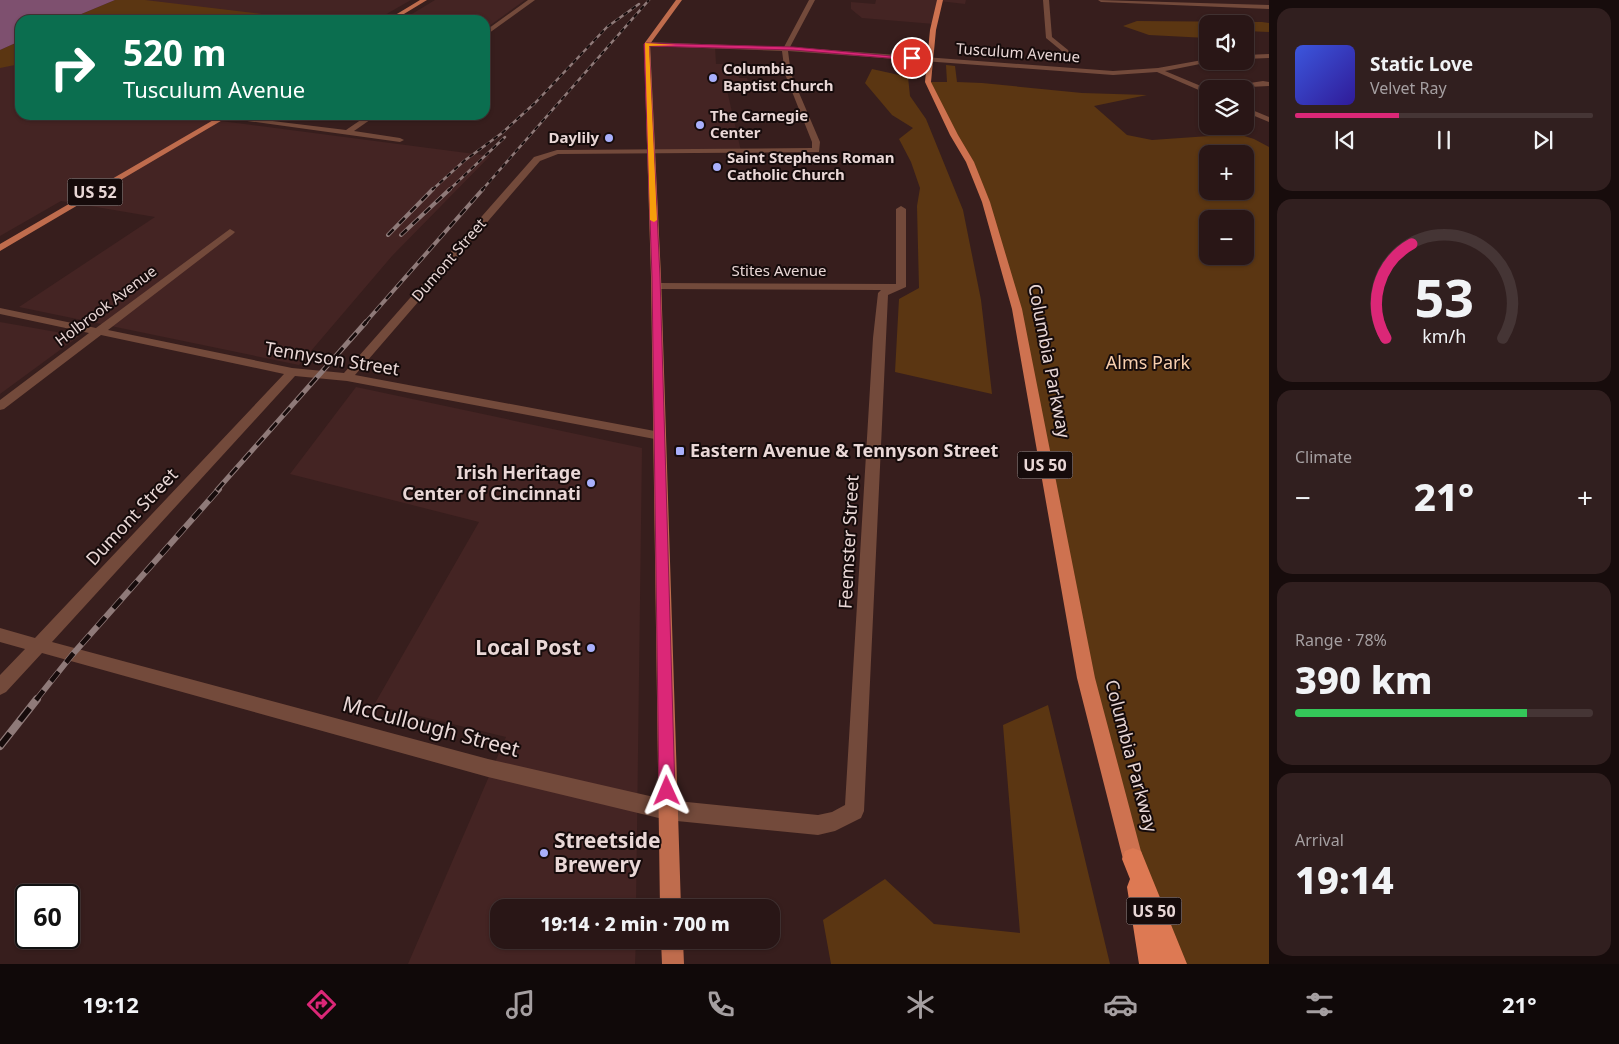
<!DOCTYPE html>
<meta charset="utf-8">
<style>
:root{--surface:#291616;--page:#311f1f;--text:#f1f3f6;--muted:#a59fa1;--line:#453535;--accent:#db2777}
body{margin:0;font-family:"Noto Sans",sans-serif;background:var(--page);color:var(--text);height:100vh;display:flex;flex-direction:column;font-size:19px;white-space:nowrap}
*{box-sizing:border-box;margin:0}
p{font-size:16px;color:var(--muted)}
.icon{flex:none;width:28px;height:28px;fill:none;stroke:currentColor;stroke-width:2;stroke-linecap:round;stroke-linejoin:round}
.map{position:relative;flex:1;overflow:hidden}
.drawer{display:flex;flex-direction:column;gap:8px;padding:8px;background:#170c0c;width:350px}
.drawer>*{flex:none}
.top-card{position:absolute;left:15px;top:15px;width:475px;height:105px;border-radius:15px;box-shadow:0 1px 4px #0004,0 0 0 1px var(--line);background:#0b6e4f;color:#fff;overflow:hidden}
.buttons{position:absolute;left:1199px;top:15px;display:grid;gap:10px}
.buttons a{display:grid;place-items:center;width:55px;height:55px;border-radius:10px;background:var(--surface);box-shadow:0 1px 4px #0004,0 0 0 1px var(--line);font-size:25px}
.speed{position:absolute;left:15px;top:884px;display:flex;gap:10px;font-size:25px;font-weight:700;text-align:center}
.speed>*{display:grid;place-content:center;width:65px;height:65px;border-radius:50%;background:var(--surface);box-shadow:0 1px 4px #0004,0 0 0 1px var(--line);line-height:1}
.speed .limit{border:2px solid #111;border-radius:8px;background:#fff;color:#111}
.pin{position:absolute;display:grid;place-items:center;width:42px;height:42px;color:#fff;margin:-21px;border:2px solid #fff;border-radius:50%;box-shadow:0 1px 5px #0007}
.me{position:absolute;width:55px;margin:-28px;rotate:359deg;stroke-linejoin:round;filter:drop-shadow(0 0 4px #0008)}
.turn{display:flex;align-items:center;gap:18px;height:105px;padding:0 25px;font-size:22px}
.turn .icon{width:65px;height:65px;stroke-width:2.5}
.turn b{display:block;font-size:35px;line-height:42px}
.big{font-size:38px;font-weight:800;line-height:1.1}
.drawer .card{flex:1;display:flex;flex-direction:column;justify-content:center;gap:8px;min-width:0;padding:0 18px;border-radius:15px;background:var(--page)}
.drawer .dial{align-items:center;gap:0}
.dial svg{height:130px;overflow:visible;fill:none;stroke:var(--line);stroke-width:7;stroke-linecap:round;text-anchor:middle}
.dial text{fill:var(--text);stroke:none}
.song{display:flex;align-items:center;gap:15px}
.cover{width:60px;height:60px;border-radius:8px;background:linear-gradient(135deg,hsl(230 70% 55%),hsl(250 70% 35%))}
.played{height:5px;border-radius:2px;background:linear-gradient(90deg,var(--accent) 35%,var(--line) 35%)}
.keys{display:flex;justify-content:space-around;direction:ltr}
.heat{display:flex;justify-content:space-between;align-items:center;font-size:28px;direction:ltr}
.charge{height:8px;border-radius:4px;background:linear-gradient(90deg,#34c759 78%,var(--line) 0)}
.trip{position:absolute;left:490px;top:899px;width:290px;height:50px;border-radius:15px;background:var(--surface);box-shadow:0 1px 4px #0004,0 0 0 1px var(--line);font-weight:800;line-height:50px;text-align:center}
.menu{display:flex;height:80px;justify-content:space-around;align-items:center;background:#100909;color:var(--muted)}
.menu .icon{width:35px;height:35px}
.menu .selected{color:var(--accent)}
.menu b{font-size:22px;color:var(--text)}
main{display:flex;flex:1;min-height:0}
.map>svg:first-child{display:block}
.built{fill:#442423}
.green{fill:#5b3612;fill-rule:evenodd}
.water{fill:#7e506f}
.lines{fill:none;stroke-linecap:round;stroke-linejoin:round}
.minor{fill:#734a3b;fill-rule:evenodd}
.primary{fill:#bf6c4d;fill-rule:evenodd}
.trunk{fill:#ce7250;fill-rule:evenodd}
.motorway{fill:#dd7953;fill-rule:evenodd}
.rail-far4-casing{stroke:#8f7a79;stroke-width:2.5}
.rail-far3-casing{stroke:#8f7a79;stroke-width:4}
.rail-far2-casing{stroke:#8f7a79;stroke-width:5}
.rail-far1-casing{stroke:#8f7a79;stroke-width:6}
.rail-casing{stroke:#8f7a79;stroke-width:8}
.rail-far4{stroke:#160b0b;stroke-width:2;stroke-dasharray:5;stroke-linecap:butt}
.rail-far3{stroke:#160b0b;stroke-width:2.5;stroke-dasharray:8;stroke-linecap:butt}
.rail-far2{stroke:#160b0b;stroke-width:3;stroke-dasharray:10;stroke-linecap:butt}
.rail-far1{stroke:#160b0b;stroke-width:4.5;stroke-dasharray:12;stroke-linecap:butt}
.rail{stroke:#160b0b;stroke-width:5.5;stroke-dasharray:16;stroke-linecap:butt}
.route{fill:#db2777;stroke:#8e194d}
.slow{fill:#f59e0b}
.poi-dot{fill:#a9b0fc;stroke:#160b0b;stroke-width:2}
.labels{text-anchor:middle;stroke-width:4;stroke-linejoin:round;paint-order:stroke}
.far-street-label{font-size:15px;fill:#e9d7d6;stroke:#160b0b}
.far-poi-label{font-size:15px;font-weight:bold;fill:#e9d7d6;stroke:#160b0b;text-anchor:start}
.shield{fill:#160b0b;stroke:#aa9a99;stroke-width:1}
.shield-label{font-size:16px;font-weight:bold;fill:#e9d7d6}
.street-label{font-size:18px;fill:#e9d7d6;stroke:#160b0b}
.park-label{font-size:18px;fill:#f8cfae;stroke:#160b0b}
.poi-label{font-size:18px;font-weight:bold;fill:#e9d7d6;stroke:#160b0b;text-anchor:start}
.near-poi-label{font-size:21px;font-weight:bold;fill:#e9d7d6;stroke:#160b0b;text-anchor:end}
.near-street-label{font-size:21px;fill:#e9d7d6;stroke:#160b0b}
</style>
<main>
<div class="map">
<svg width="1269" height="964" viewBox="0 0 1269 964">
<rect width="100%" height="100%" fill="#371e1d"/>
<!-- built -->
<path class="built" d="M115 0H411L376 20H67Z
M435 0H525L485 29V20H402Z
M876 0H966L965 4 939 1 934 24 862 18 851 9V2L875 4Z
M20 41V115H211L205 119 490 156 392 256 299 365 19 307 155 217 61 201 0 236V50Z
M647 44 715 46 716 64H726L729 75H738L739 78H747L749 85 726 86 741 151H651Z
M0 322 79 336 0 394Z
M356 387 642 448 636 907 499 908V940H636L635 964H408L506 737 374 705 479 522 290 474Z"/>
<!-- green -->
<path class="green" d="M115 0H145L278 16C225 22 171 20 118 18L113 20H67Z
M1137 21 1262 22 1269 23V32L1245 31V24H1208L1207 38 1149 35 1123 26Z
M20 41V64L0 68V50Z
M946 65 955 66 957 82 982 83 1082 93 1147 95 1094 106 1127 135 1152 140 1238 134 1254 139 1269 147V964H1175L1133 859 1024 354 986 202 928 82H947ZM1208 154H1245V191H1208ZM1208 219H1245V256H1208Z
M872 69 908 77 910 96 926 119 963 210 981 300 992 394 895 372 899 299 919 288 917 206 920 188 911 162 899 139 913 128 892 115 865 83Z
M1048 705 1110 964H831L823 920 885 879 934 924 1020 933 1003 725Z"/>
<!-- water -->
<path class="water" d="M0 0H115L67 20H20V41L0 50Z"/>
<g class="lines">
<!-- minor -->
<path class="minor" d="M528 0H535L485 36V31Z
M809 0H815L790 47 1113 71 1158 68 1208 59 1210 62 1165 71 1208 89V94L1157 72 1113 75 788 51 791 74 820 142 819 152 558 154 540 161 355 375 660 432 665 433 666 436 665 439 660 440 347 381 295 376 52 642 488 759 667 800 818 815 832 812 845 805 873 338 878 293 881 290 656 289 651 286 656 283 896 284V209L901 206 906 209V287L888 295 864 811 861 818 835 831 818 835 667 820 488 777 42 653 6 692 0 695V675L25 649 0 642V628L35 638 284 374 101 335 4 409 0 410V400L89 333 0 314V308L96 328 230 229 235 232 233 234 108 330 292 368 344 373 534 157 557 150 812 148V142L785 74 782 51 647 46 644 44 647 42 784 47Z
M1043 0H1049L1052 37 1068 50 1072 60H1068L1063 52 1046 38Z
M1098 0 1269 5V9L1101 2Z
M1269 54V58L1245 59V55Z
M1263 81 1269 82V86L1210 89Z
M1245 107 1269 117V122L1245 112Z
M223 115 346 130 368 115H377L354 131 400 138 404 140 400 142 226 118Z"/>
<!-- primary -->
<path class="primary" d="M420 0H427L394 20H387Z
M676 0H682L650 44 661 277 681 908H660L651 277 644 44Z
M222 115H231L0 251V244Z
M661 940H683L684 964H662Z"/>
<!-- trunk -->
<path class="trunk" d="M937 0H943L936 30 931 82 958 135 974 162 990 202 1022 309 1095 678 1143 859 1140 866 1133 869 1126 866 1123 859 1077 678 1012 309 982 202 966 162 950 135 925 82 930 30Z"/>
<!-- motorway -->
<path class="motorway" d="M1133 848 1141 851 1187 964H1139L1127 887 1130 879 1122 859 1125 851Z"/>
<defs>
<path id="rail-far4" d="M432 190 464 161 502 133 535 103 607 27 639 4
M449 190 505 137
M482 190 649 0"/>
<path id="rail-far3" d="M388 235 433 189
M401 235 450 189
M365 323 483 189"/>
<path id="rail-far2" d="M217 490 366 322"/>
<path id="rail-far1" d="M36 700 72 655 219 489"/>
<path id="rail" d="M0 746 37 699"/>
</defs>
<!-- rail-far4 casing -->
<use href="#rail-far4" class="rail-far4-casing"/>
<!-- rail-far3 casing -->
<use href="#rail-far3" class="rail-far3-casing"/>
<!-- rail-far2 casing -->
<use href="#rail-far2" class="rail-far2-casing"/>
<!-- rail-far1 casing -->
<use href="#rail-far1" class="rail-far1-casing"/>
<!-- rail casing -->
<use href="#rail" class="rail-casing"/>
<!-- rail-far4 -->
<use href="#rail-far4" class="rail-far4"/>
<!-- rail-far3 -->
<use href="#rail-far3" class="rail-far3"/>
<!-- rail-far2 -->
<use href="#rail-far2" class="rail-far2"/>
<!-- rail-far1 -->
<use href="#rail-far1" class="rail-far1"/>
<!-- rail -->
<use href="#rail" class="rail"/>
</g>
<!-- route -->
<path class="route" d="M647 43 793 47 914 58 912 60 793 50 649 46 660 277 675 791 672 796 667 798 661 796 659 791 652 277 644 44Z"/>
<!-- slow -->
<path class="slow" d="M645 43 676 45 649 46 657 220 654 222 650 220Z"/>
<!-- markers -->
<g class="poi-dot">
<circle cx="713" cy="78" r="5"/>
<circle cx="700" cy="125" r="5"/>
<circle cx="609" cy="138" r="5"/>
<circle cx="717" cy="167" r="5"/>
<rect x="675" y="446" width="10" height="10" rx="2.5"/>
<circle cx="591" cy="483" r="5"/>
<circle cx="591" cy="648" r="5"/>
<circle cx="544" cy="853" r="5"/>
</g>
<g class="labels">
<!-- far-street labels -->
<g class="far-street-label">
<text transform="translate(1018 53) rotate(4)" y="5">Tusculum Avenue</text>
<text transform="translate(449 260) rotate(-49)" y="5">Dumont Street</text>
<text x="779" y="276">Stites Avenue</text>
<text transform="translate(106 306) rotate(-37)" y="5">Holbrook Avenue</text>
</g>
<!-- far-poi labels -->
<g class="far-poi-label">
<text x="723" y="74">Columbia<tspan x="723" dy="17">Baptist Church</tspan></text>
<text x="710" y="121">The Carnegie<tspan x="710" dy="17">Center</tspan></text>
<text x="599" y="143" text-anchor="end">Daylily</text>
<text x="727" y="163">Saint Stephens Roman<tspan x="727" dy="17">Catholic Church</tspan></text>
</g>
<!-- shield labels -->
<g class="shield">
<rect x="67.5" y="178.5" width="55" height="27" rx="4"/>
<rect x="1017.5" y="451.5" width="55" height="27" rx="4"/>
<rect x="1126.5" y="897.5" width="55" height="27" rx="4"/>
</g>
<g class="shield-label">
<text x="95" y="198">US 52</text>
<text x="1045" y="471">US 50</text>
<text x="1154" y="917">US 50</text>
</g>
<!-- street labels -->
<g class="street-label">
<text transform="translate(332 359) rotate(9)" y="6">Tennyson Street</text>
<text transform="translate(1049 361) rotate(79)" y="6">Columbia Parkway</text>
<text transform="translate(132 517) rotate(-47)" y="6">Dumont Street</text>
<text transform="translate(849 542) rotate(-87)" y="6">Feemster Street</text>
<text transform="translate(1131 756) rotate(75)" y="6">Columbia Parkway</text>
</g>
<!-- park labels -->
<g class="park-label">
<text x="1148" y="369">Alms Park</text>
</g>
<!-- poi labels -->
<g class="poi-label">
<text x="690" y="457">Eastern Avenue &amp; Tennyson Street</text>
<text x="581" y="479" text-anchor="end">Irish Heritage<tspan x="581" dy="21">Center of Cincinnati</tspan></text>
</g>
<!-- near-poi labels -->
<g class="near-poi-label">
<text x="581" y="655">Local Post</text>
<text x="554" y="848" text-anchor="start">Streetside<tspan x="554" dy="24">Brewery</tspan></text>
</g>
<!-- near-street labels -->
<g class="near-street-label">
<text transform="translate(431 727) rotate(15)" y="7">McCullough Street</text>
</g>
</g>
</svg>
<div class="buttons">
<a><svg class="icon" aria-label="sound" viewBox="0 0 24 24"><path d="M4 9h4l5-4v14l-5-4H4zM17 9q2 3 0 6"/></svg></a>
<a><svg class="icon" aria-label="layers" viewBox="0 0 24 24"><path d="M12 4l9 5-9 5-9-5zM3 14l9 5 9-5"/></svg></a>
<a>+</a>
<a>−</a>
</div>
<div class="speed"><div class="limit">60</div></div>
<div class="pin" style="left:912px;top:58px;background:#d93025"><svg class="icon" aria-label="arrive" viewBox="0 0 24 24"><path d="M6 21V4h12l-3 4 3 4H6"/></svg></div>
<svg class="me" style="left:667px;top:791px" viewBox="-20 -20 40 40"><path d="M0-17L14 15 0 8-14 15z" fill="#db2777" stroke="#fff" stroke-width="4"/></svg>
<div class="trip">19:14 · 2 min · 700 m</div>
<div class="top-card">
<div class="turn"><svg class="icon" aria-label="right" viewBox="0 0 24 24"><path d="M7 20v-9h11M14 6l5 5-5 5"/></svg><div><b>520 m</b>Tusculum Avenue</div></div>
</div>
</div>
<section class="drawer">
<div class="card">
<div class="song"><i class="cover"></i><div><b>Static Love</b><p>Velvet Ray</p></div></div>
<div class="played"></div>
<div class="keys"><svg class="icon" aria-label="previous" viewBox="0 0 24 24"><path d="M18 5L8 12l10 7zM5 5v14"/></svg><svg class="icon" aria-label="pause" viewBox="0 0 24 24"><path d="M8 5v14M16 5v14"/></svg><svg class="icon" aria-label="next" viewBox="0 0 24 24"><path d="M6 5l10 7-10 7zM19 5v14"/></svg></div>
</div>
<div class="card dial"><svg viewBox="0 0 100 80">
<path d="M14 69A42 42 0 1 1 86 69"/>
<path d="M14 69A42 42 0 0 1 30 11" stroke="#db2777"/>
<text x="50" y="56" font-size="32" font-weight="700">53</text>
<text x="50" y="72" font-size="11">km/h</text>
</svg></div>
<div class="card"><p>Climate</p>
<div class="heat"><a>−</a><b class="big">21°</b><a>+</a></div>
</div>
<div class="card"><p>Range · 78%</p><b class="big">390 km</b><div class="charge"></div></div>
<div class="card"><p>Arrival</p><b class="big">19:14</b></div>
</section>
</main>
<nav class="menu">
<b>19:12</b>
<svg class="icon selected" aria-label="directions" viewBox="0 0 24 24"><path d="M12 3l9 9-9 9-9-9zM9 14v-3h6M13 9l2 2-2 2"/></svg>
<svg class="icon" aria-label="music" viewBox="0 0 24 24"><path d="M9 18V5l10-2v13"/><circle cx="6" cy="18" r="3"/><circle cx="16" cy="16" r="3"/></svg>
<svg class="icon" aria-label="phone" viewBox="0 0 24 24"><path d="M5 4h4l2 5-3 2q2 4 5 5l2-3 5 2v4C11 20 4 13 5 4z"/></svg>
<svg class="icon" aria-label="climate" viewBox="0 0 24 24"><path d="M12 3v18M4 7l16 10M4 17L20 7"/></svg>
<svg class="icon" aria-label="car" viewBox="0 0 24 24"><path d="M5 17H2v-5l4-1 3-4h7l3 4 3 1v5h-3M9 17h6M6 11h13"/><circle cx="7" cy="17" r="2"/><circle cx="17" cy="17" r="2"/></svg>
<svg class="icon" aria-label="filters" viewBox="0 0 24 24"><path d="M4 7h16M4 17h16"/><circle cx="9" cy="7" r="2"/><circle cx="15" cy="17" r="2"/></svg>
<b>21°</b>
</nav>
